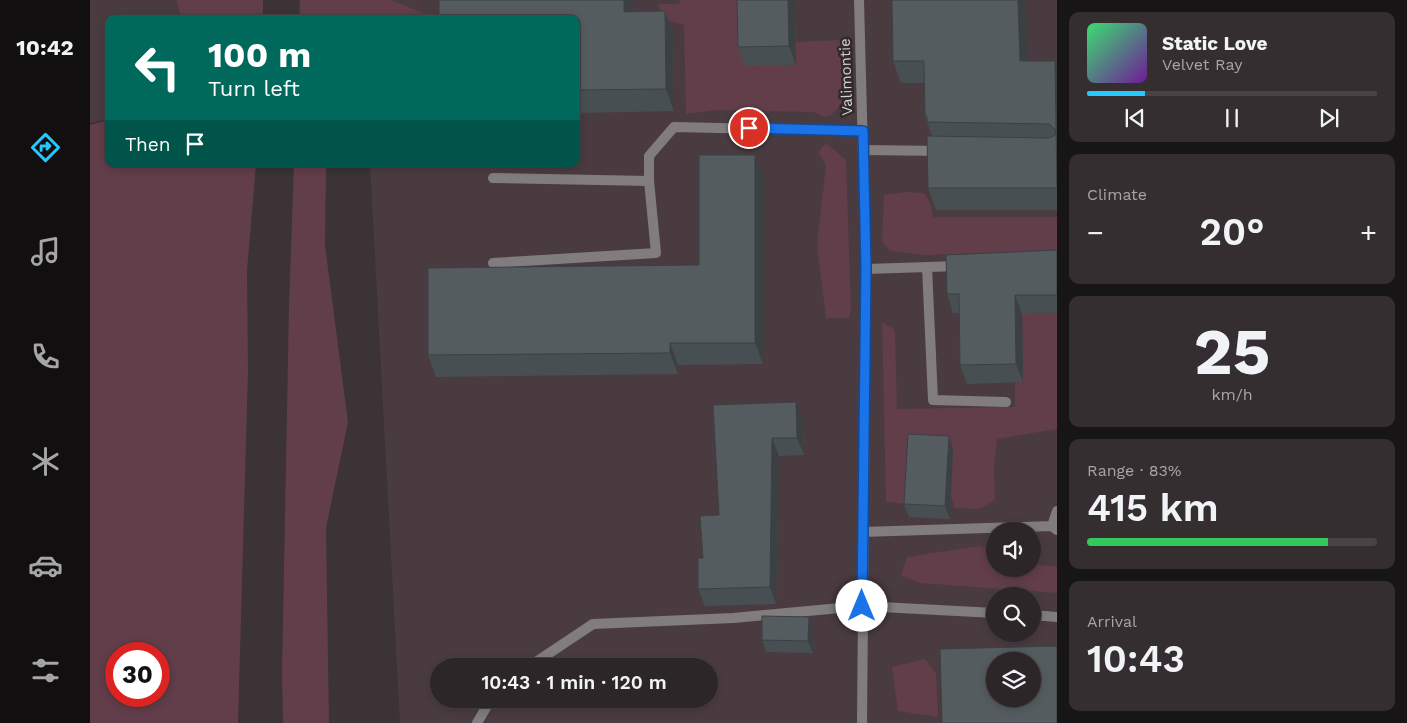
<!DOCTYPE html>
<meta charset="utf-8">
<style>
:root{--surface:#2c2628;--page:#342e30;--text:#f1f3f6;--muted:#a6a5a8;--line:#484345;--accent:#27c8ff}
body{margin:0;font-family:"Work Sans",sans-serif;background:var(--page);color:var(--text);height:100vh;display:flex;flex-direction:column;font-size:19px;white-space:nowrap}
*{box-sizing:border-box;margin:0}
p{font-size:16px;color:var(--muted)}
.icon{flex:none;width:28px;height:28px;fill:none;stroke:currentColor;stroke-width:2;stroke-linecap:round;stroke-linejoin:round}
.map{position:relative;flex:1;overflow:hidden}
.side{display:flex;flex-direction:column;gap:12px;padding:12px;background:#181516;width:350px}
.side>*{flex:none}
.top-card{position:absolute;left:15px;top:15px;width:475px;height:152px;border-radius:10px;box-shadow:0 2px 8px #0003,0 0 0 1px var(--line);background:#00695c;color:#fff;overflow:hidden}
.tools{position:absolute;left:896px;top:522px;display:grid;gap:10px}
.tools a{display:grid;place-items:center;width:55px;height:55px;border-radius:50%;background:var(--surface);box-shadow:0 2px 8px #0003,0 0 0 1px var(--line);font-size:25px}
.speed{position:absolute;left:15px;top:642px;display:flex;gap:10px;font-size:25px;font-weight:700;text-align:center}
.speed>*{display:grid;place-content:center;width:65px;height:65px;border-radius:50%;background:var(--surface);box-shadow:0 2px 8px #0003,0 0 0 1px var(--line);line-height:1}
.speed .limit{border:8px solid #d22;background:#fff;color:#111}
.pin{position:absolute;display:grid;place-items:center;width:42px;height:42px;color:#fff;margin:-21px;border:2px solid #fff;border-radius:50%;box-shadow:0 1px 5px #0007}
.me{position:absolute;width:55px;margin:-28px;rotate:0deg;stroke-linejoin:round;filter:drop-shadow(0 0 4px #0008)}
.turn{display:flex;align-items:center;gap:18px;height:105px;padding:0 20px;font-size:22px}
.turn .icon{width:65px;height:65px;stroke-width:2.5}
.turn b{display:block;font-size:35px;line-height:42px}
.then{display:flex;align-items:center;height:48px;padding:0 20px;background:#0003;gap:10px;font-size:19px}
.big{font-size:38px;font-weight:600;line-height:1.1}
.side .tile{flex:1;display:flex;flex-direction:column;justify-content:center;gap:8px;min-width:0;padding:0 18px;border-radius:10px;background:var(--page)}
.side .dial{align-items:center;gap:0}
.dial b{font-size:65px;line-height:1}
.song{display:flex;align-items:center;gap:15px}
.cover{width:60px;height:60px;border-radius:8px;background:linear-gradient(135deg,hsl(140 70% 55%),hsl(280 70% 35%))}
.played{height:5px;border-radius:2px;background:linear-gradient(90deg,var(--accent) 20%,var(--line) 20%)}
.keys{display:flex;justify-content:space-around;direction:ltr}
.heat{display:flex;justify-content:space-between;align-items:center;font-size:28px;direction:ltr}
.charge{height:8px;border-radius:4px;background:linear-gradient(90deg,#34c759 83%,var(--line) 0)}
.trip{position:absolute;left:340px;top:658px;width:288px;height:50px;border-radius:25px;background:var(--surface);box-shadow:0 2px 8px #0003,0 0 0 1px var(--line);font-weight:600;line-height:50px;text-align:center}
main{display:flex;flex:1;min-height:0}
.tabs{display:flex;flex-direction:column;width:90px;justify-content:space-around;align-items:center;background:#120f10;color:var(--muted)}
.tabs .icon{width:35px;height:35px}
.tabs .current{color:var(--accent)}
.tabs b{font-size:22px;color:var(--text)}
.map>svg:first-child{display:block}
.built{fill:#4a3b40;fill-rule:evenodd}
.green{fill:#623d4a;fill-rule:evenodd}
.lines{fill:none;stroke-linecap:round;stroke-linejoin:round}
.lane{stroke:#817d7f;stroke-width:10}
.street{stroke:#817d7f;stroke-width:10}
.wall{fill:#484f53}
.shaded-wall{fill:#3b4043}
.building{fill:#545c60;stroke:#3b4043;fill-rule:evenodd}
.route-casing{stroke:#114b97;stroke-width:12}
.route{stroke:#1a73e8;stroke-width:9}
.labels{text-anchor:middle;stroke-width:5;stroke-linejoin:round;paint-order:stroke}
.street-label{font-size:15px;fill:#d6d1d2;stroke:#31292c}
</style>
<main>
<nav class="tabs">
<b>10:42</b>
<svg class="icon current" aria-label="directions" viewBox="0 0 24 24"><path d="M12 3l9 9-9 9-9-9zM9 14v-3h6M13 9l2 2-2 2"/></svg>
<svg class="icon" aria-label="music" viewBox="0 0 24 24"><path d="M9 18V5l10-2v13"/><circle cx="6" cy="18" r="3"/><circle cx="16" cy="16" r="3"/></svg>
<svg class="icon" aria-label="phone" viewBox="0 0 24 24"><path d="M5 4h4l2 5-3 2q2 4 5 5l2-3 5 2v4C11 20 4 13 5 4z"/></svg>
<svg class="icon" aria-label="climate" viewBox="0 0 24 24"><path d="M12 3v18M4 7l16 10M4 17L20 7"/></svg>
<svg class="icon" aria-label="car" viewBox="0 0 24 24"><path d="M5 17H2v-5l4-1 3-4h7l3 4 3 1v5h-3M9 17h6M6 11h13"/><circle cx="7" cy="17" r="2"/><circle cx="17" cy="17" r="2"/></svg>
<svg class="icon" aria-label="filters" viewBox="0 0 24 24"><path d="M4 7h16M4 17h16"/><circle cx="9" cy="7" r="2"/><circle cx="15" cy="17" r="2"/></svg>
</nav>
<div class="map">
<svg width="967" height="723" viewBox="0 0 967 723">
<rect width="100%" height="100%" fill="#3b3336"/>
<!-- built -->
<path class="built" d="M0 0H97L100 19H19V119L0 123Z
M271 0H967V723H310L280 164H486V19H272ZM905 531H942V569H905ZM905 596H942V634H905ZM905 661H942V699H905ZM349 666H619V699H349Z"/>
<!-- green -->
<path class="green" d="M87 0H173V19H91Z
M210 0H301L344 17 209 19Z
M591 0H654L706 42 750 40C751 62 764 111 735 117L724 112 627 110 596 114 594 25 571 18 569 4H588Z
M19 120V164H166L157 271 158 371 148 723H0V125ZM26 654H69V696H26Z
M736 143 756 160 761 311 759 318H736L727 246 736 165 728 152Z
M204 164H236L235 245 258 422 236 528 239 723H193L192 672 199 305Z
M816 192 834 193 841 204 843 217H967V251L835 255 800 251 792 241 794 195Z
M967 313V429L907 439 904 467 905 500 889 509 864 508 857 476 817 504 796 502 792 322 805 330 807 409 925 407V382H933L932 314Z
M890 546 905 552V569H942L943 564 967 567V593L830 583 811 575 817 557Z
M835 659 846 674 848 717 808 711 802 667Z"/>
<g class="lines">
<!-- lane -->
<path class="lane" d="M773 150 851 151
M403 178 559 181
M403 263 566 253 559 181V156L584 127 773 131
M837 267 843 400 916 402
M776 269 869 266
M962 526 967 511
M772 532 962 526 967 530
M942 615 967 617
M440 666 503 624 643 618 772 606 905 613
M387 723 401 699"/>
<!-- street -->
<path class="street" d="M769 0 776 269 772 723"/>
</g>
<!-- wall -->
<path class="wall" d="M705 0 706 65 655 66 648 47Z
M802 0H936L937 61H965L967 65V210H846L838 188 842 136 835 116V83H811L803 61Z
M542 11H575L583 34 584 111 486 113V19Z
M665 155 673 176V364L588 365V374L346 377 338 355 609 265Z
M967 250V313L932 314 933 382 877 384 870 365 869 313H863L857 294Z
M623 405 713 420 714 455 689 456 686 604 615 606 608 589 613 558 629 515Z
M863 449 860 519 819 517 814 504Z
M719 617 724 629 723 653 676 652 672 640Z"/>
<!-- shaded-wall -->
<path class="shaded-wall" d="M534 0H542V34L534 12Z
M698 0H705L706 65 699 46Z
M928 0H936L938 83 930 61Z
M575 11 583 34 584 111 576 89Z
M965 61 967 65V152Z
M665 155 673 176V364L665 343Z
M925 295 932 314 933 382 926 364Z
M580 343 588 365V374L580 353Z
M706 402 713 420 714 455 707 438Z
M859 436 863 449 860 519 855 506Z
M682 438 689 456 686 604 680 587Z
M719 617 724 629 723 653 718 641Z"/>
<!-- building -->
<path class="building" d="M349 0H534V12L575 11 576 89 486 90V19H328V15H349Z
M647 0H698L699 46 648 47Z
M802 0H928L930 61H965L967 188H838L837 136 959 138 965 135 966 130 959 124 837 122V116H835L834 61H803Z
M609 155H665V343H580V353L338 355V268L609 265Z
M967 250V295H925L926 364 870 365 869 294H857L856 255Z
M706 402 707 438H682L680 587 608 589V558H613L610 516 629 515 623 405Z
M818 434 859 436 855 506 814 504Z
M672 616 719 617 718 641 672 640Z
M967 646V723H852L850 649ZM905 661H942V699H905Z"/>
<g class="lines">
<defs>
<path id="route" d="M659 128 773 131 776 268 772 606"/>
</defs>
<!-- route casing -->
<use href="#route" class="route-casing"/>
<!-- route -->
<use href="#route" class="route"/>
</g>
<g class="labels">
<!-- street labels -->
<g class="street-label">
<text transform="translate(756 77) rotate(-92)" y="5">Valimontie</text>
</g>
</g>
</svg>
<div class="tools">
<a><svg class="icon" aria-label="sound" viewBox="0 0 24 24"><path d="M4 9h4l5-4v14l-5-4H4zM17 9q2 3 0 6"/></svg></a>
<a><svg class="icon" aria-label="search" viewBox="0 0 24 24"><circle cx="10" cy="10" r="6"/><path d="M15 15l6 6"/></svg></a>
<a><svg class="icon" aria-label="layers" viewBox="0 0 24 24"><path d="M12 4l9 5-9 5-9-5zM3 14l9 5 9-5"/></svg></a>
</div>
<div class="speed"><div class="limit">30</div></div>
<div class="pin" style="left:659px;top:128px;background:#d93025"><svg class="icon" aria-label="arrive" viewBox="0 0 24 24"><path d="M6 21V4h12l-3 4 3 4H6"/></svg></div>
<svg class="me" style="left:772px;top:606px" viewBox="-20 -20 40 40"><circle r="19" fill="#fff"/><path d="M0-13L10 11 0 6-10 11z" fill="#1a73e8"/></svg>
<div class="trip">10:43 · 1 min · 120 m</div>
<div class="top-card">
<div class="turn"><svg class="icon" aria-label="left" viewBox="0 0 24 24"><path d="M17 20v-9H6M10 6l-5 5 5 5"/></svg><div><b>100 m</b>Turn left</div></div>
<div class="then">Then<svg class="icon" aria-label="arrive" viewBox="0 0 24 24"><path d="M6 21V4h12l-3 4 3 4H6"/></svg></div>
</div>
</div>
<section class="side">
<div class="tile">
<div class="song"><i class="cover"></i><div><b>Static Love</b><p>Velvet Ray</p></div></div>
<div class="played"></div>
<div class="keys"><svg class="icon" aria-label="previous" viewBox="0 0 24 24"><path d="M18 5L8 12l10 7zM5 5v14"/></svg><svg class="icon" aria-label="pause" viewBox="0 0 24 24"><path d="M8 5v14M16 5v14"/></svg><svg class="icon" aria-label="next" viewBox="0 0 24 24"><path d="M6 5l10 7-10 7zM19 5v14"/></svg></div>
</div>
<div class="tile"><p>Climate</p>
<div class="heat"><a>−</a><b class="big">20°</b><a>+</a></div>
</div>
<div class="tile dial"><b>25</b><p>km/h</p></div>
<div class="tile"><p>Range · 83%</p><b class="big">415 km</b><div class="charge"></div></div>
<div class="tile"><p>Arrival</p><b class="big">10:43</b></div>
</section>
</main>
